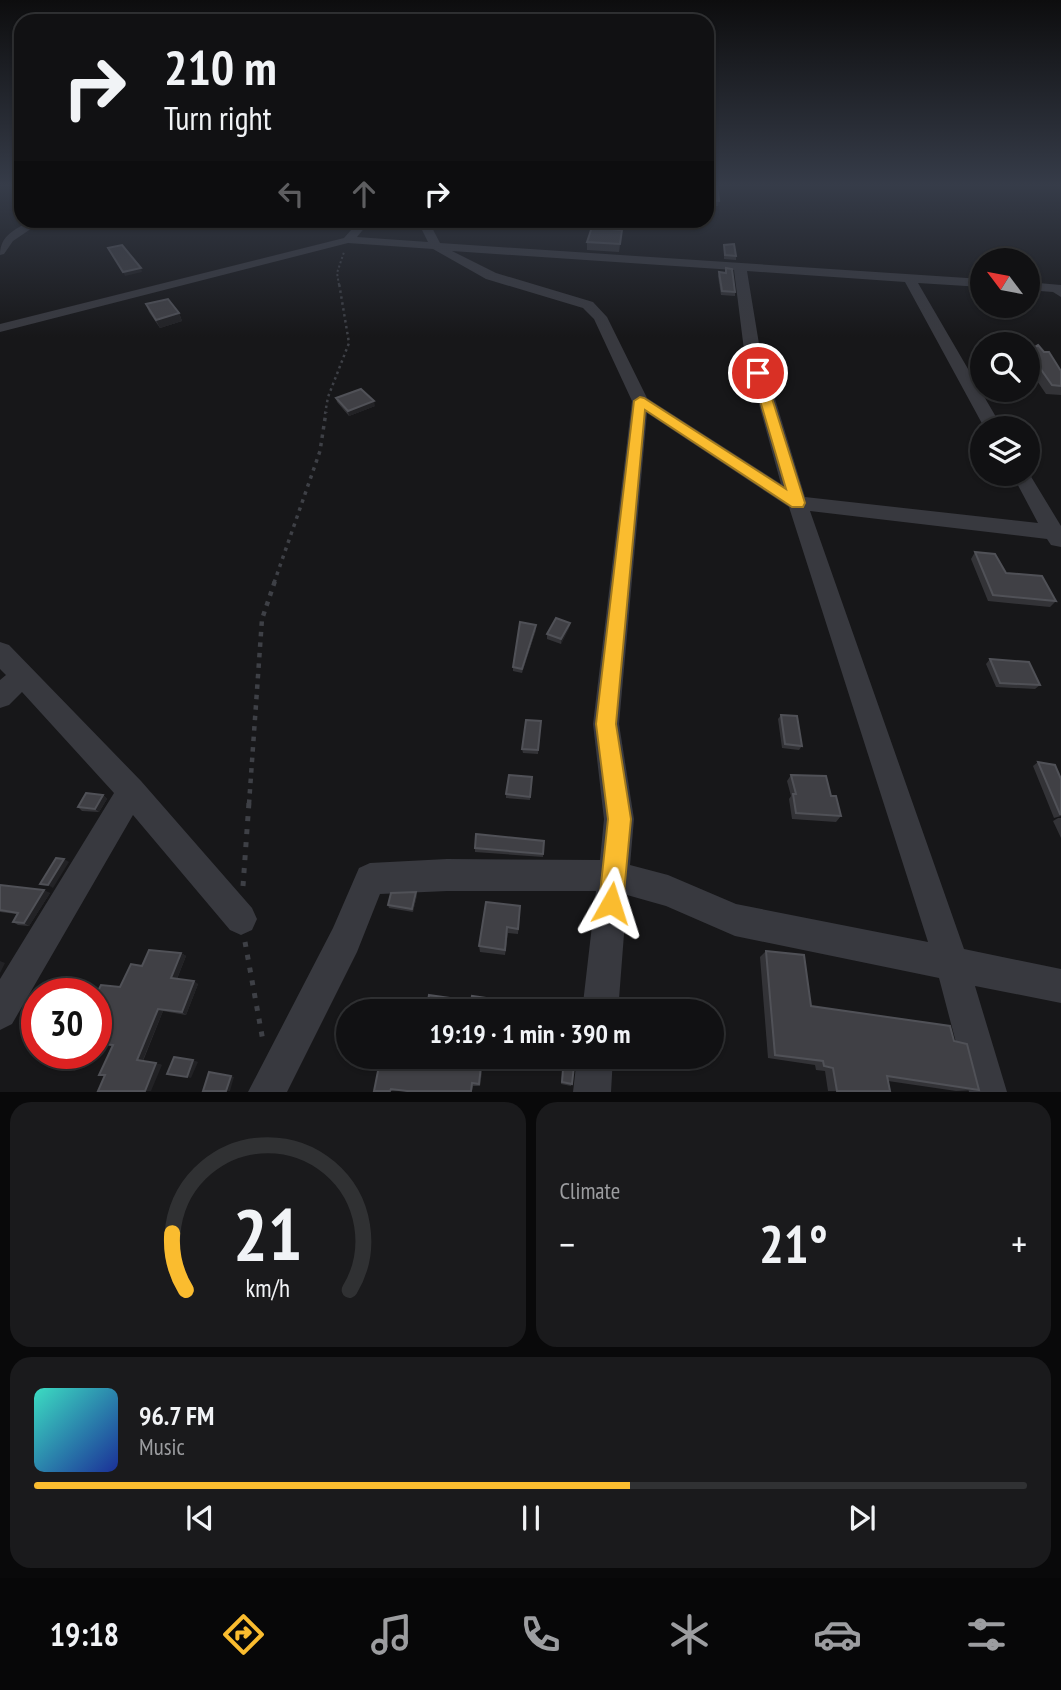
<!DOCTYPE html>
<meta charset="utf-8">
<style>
:root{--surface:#111113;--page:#1a1a1c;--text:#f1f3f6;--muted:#9c9da0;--line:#303133;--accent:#fabc2f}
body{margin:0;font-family:"PT Sans Narrow",sans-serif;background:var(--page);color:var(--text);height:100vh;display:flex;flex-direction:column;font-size:26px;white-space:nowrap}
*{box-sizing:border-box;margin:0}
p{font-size:23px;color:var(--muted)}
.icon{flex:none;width:38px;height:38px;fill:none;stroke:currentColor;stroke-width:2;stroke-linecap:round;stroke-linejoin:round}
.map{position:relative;height:1092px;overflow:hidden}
.panel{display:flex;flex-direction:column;gap:10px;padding:10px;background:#09090a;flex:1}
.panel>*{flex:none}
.hud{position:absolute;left:14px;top:14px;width:700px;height:214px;border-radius:21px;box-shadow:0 2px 5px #0004,0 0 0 2px var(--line);background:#111113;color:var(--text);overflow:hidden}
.needle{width:46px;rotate:302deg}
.controls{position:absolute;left:970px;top:248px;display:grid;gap:14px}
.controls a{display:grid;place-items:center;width:70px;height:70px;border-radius:50%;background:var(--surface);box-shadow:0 2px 5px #0004,0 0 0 2px var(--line);font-size:35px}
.speed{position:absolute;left:21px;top:978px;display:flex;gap:14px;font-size:35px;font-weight:700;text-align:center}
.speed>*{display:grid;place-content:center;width:91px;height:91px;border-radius:50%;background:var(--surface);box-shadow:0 2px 5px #0004,0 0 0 2px var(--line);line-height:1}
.speed .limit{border:10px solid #d22;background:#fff;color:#111}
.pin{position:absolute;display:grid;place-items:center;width:60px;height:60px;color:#fff;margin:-30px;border:4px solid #fff;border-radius:50%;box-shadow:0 2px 7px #0007}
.me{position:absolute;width:77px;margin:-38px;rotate:6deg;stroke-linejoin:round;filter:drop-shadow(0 0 5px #0008)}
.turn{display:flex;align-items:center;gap:24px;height:147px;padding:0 35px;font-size:32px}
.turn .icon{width:91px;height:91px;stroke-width:2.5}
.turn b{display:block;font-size:49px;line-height:60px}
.lanes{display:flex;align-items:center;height:66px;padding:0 35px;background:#0003;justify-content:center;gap:35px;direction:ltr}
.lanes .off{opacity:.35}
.big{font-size:52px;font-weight:600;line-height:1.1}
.panel .tile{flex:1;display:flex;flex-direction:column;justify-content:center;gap:10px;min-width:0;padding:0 24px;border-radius:21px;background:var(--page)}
.panel .dial{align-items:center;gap:0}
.dial svg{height:182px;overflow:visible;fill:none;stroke:var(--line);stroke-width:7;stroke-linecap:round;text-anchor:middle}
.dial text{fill:var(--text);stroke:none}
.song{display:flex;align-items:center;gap:21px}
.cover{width:84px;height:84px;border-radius:10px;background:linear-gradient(135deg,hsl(170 70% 55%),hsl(230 70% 35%))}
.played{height:7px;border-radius:4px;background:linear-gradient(90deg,var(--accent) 60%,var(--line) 60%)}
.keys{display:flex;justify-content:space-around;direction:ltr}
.heat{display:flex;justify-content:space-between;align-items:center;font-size:38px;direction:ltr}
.panel .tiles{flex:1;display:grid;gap:10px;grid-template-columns:1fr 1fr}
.tile:last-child{grid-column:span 2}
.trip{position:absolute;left:336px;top:999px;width:388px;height:70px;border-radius:35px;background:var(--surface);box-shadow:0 2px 5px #0004,0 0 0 2px var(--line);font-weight:600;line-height:70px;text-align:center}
.menu{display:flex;height:112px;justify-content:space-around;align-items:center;background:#070708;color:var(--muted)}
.menu .icon{width:49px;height:49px}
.menu .selected{color:var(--accent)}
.menu b{font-size:32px;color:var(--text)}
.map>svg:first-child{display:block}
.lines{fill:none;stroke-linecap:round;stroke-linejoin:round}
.path-far4{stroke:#3e4046;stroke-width:2;stroke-dasharray:2 2.5;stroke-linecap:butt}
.path-far3{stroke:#3e4046;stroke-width:2.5;stroke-dasharray:2.5 3.5;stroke-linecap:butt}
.path-far2{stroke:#3e4046;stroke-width:3.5;stroke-dasharray:3.5 5;stroke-linecap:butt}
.path-far1{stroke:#3e4046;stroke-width:4.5;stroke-dasharray:4.5 6;stroke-linecap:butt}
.path{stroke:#3e4046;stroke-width:5;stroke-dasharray:5 8;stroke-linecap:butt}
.minor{fill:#38393f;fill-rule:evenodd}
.wall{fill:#333337}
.shaded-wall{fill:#222225}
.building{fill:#404045;stroke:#505157;stroke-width:2}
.route{fill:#fabc2f;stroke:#a27a1f;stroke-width:2}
</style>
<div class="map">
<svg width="1061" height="1092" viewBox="0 0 1061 1092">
<rect width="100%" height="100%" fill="#171719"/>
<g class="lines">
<!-- path-far4 -->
<path class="path-far4" d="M337 220 342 229
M339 285 337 273 344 252"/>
<!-- path-far3 -->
<path class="path-far3" d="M325 414 328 397 349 343 339 283"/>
<!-- path-far2 -->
<path class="path-far2" d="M274 583 320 451 326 412"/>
<!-- path-far1 -->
<path class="path-far1" d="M249 804 262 619 275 581"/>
<!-- path -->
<path class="path" d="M243 886 249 802
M245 942 263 1041"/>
<!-- minor -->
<path class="minor" d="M31 220H44L13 241 4 254 0 255C0 235 15 230 31 220Z
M360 220H371L357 237 428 242 417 220H428L440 243 982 279V287L918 283 1003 429H985L905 282 747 271 760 350 805 497 1038 523 1012 474H1027V470L1061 526V547L1051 545 1047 539 810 511 964 949 1061 969V1003L975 986 1007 1092H969L939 978 735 936 666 906 627 895 618 1012H582L596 891H447L380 894 357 952 287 1092H248L333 928 359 868 370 863 447 859 600 860 604 819 593 724 632 401 594 319 583 308 486 279 433 249 348 243 0 332V324L344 238ZM452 251 734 270 744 350 781 484 647 398 607 317 593 302 496 273ZM647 413 789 507 928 942 736 904 668 875 630 865 634 819 619 724Z
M1027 282 1061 285V297L1053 292 1027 290Z
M0 642 9 645 141 781 252 908 257 919 252 930 241 935 230 930 133 815 12 1024 0 1030V979L114 793 22 692 9 705 0 708V680L6 675 0 669Z
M577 1057H613L611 1092H573Z"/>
</g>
<!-- wall -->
<path class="wall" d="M707 184 719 201 718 206H707Z
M622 230 619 252 587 250V242Z
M724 245 736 256V260L724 259Z
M726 268 735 292V296L721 295 718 276 719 272 725 273Z
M146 304 179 313 182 321 160 328 149 312Z
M1028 351 1044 352 1061 371V395L1046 394 1027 366Z
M336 398 375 406 349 416 337 402Z
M975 552 1006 573 1056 601 1050 607 988 601 971 559Z
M570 623 569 628 561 644 547 639V634Z
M536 625V630L522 673 513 671V667Z
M990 659 1040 685 1035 689 996 687 986 664Z
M781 715 802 746 799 750 782 748 778 719Z
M541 721 538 754 523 753 522 749Z
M1038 762 1061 779V816L1054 818 1033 766Z
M791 775 831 796 841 816 836 822 792 819 789 799 791 796 787 781Z
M532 777 530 800 506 798V794Z
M103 795 107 799 99 812 82 811 78 807Z
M1058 818H1061V838L1053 821Z
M544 841 543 857 475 852V848Z
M0 885 50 893 29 926 18 925 13 922 17 914 0 912Z
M417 895 413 912 389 908 388 905Z
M520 906 518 934 508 933 505 955 480 952 479 946Z
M766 951 811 1006 954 1041 979 1090 956 1091 888 1081 890 1091H828L825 1071 816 1070 815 1065 768 1058 760 957Z
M181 953 186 956 177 979 198 984 186 1015 163 1011 143 1061 162 1065 105 1076 99 1075 112 1046 96 1044V995L120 987 142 966Z
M484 1057 480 1086H473L472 1091H374L397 1069Z
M564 1057 572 1084 571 1086 561 1084Z"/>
<!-- shaded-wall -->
<path class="shaded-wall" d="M141 268 142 272 125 276 123 272Z
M179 313 182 321 160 328 156 320Z
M374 401 375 406 349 416 348 411Z
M570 623 569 628 561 644V639Z
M536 625V630L522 673V669Z
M103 795 107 799 99 812 95 809Z
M64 859 69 862 53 888 48 885Z
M44 890 50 893 29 926 24 923Z
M416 892 417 895 413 912 412 909Z
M181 953 186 956 176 981 171 978Z
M0 961 5 963 0 973Z
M194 981 198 984 186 1015 182 1012Z
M158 1009 163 1011 142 1062 137 1060Z
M76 1054H83L75 1071 68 1069Z
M482 1057H484L480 1086 479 1084Z
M193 1060 198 1062 191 1078 187 1077Z
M156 1063 162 1065 151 1091H145Z
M231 1076 234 1077 230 1091H226Z"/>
<!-- building -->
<path class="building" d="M707 184 717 185 719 201 707 200Z
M592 227 622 230 620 244 587 242Z
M734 244 736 256 725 255 724 245Z
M122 245 141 268 123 272 108 248Z
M726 268 732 269 735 292 722 291 719 272 726 273Z
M168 299 179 313 156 320 146 304Z
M1038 345 1044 352H1049L1061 371V386L1052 385 1028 351Z
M361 389 374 401 348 411 336 398Z
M975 552 995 554 1006 573 1042 576 1056 601 993 595Z
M556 618 570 623 561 639 547 634Z
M520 622 536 625 522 669 513 667Z
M990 659 1029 662 1040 685 1000 683Z
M781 715 797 716 802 746 785 744Z
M526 720 541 721 538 750 522 749Z
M1038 762 1055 765 1061 779V814H1060Z
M509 775 532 777 530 797 506 794Z
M791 775 826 776 831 796H836L841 816 796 813 793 794H796Z
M86 793 103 795 95 809 78 807Z
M476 834 544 841 543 854 475 848Z
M56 858 64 859 48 885 40 884Z
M0 885 44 890 24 923 13 922 18 913 0 910Z
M416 892 412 909 388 905 391 893Z
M486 902 520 906 518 929 507 927 505 950 479 946Z
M149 950 181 953 171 978 194 981 182 1012 158 1009 137 1060 156 1063 145 1091H98L105 1075H99L113 1045 96 1043V995L101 985 120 987 131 964 142 966Z
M766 951 804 955 811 1006 950 1026 954 1041 967 1044 979 1090 887 1076 890 1091H837L833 1068 824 1066 823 1061 775 1055Z
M429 995 471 1001 472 996 513 1002 512 1012H426Z
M56 1054H76L68 1069 50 1066Z
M174 1057 193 1060 187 1077 167 1074Z
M399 1057H482L479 1084 472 1083 471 1091H407L391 1089 390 1091H374L379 1066 397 1069Z
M564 1057H575L572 1084 562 1082Z
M209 1072 231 1076 226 1091H203Z"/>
<!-- sky -->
<linearGradient id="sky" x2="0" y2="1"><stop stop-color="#0d0d0e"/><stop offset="0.55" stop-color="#363c49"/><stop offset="1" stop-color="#363c49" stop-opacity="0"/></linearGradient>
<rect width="1061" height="337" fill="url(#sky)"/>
<!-- route -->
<path class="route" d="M758 370 764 373 805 503 803 507H792L645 410 616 724 631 819 623 903 620 912 611 915 603 912 599 903 608 819 596 724 634 401 640 397 644 398 786 489 752 373Z"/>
</svg>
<div class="controls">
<a><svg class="needle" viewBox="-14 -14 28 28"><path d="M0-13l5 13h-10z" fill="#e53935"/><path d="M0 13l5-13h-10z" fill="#9c9da0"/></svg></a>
<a><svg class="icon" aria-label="search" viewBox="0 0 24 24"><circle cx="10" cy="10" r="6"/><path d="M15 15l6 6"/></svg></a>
<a><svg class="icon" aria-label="layers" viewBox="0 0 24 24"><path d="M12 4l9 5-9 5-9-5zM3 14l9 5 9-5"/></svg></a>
</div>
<div class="speed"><div class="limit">30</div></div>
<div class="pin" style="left:758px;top:373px;background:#d93025"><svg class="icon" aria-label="arrive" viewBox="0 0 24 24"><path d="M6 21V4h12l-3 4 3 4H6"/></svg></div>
<svg class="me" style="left:611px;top:903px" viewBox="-20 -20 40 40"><path d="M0-17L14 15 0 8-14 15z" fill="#fabc2f" stroke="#fff" stroke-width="4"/></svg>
<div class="trip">19:19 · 1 min · 390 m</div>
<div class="hud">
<div class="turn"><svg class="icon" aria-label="right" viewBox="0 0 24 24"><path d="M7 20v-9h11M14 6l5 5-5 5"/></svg><div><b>210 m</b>Turn right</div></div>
<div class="lanes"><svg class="icon off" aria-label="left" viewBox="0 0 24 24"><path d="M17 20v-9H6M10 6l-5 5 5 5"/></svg><svg class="icon off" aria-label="ahead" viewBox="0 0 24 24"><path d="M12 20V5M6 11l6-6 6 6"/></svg><svg class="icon" aria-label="right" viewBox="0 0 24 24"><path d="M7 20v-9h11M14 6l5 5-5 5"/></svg></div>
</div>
</div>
<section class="panel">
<div class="tiles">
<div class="tile dial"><svg viewBox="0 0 100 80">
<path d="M14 69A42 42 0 1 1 86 69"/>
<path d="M14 69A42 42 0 0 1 8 44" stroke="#fabc2f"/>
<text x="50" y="56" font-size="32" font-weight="700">21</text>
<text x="50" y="72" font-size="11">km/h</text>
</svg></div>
<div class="tile"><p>Climate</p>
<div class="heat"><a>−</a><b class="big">21°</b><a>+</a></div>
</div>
<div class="tile">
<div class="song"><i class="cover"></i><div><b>96.7 FM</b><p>Music</p></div></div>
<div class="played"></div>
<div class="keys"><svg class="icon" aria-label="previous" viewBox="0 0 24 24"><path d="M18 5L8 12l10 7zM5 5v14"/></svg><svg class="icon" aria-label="pause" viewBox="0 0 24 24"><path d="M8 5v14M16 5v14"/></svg><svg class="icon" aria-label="next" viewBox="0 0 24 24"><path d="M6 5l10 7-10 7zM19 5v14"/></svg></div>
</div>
</div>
</section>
<nav class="menu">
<b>19:18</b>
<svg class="icon selected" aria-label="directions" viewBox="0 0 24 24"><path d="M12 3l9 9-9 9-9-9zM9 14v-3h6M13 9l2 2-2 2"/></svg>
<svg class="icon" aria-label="music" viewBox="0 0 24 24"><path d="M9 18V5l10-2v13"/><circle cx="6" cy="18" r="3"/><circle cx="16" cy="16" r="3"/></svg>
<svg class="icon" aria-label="phone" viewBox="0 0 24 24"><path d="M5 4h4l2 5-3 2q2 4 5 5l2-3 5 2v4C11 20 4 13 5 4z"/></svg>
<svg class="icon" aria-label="climate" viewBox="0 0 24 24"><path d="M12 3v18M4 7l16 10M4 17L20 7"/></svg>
<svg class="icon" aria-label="car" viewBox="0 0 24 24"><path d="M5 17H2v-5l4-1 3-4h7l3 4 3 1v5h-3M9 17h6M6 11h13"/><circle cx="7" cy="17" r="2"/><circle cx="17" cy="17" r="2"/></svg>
<svg class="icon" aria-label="filters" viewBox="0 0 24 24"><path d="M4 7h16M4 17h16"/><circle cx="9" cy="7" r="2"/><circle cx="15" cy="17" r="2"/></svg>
</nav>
